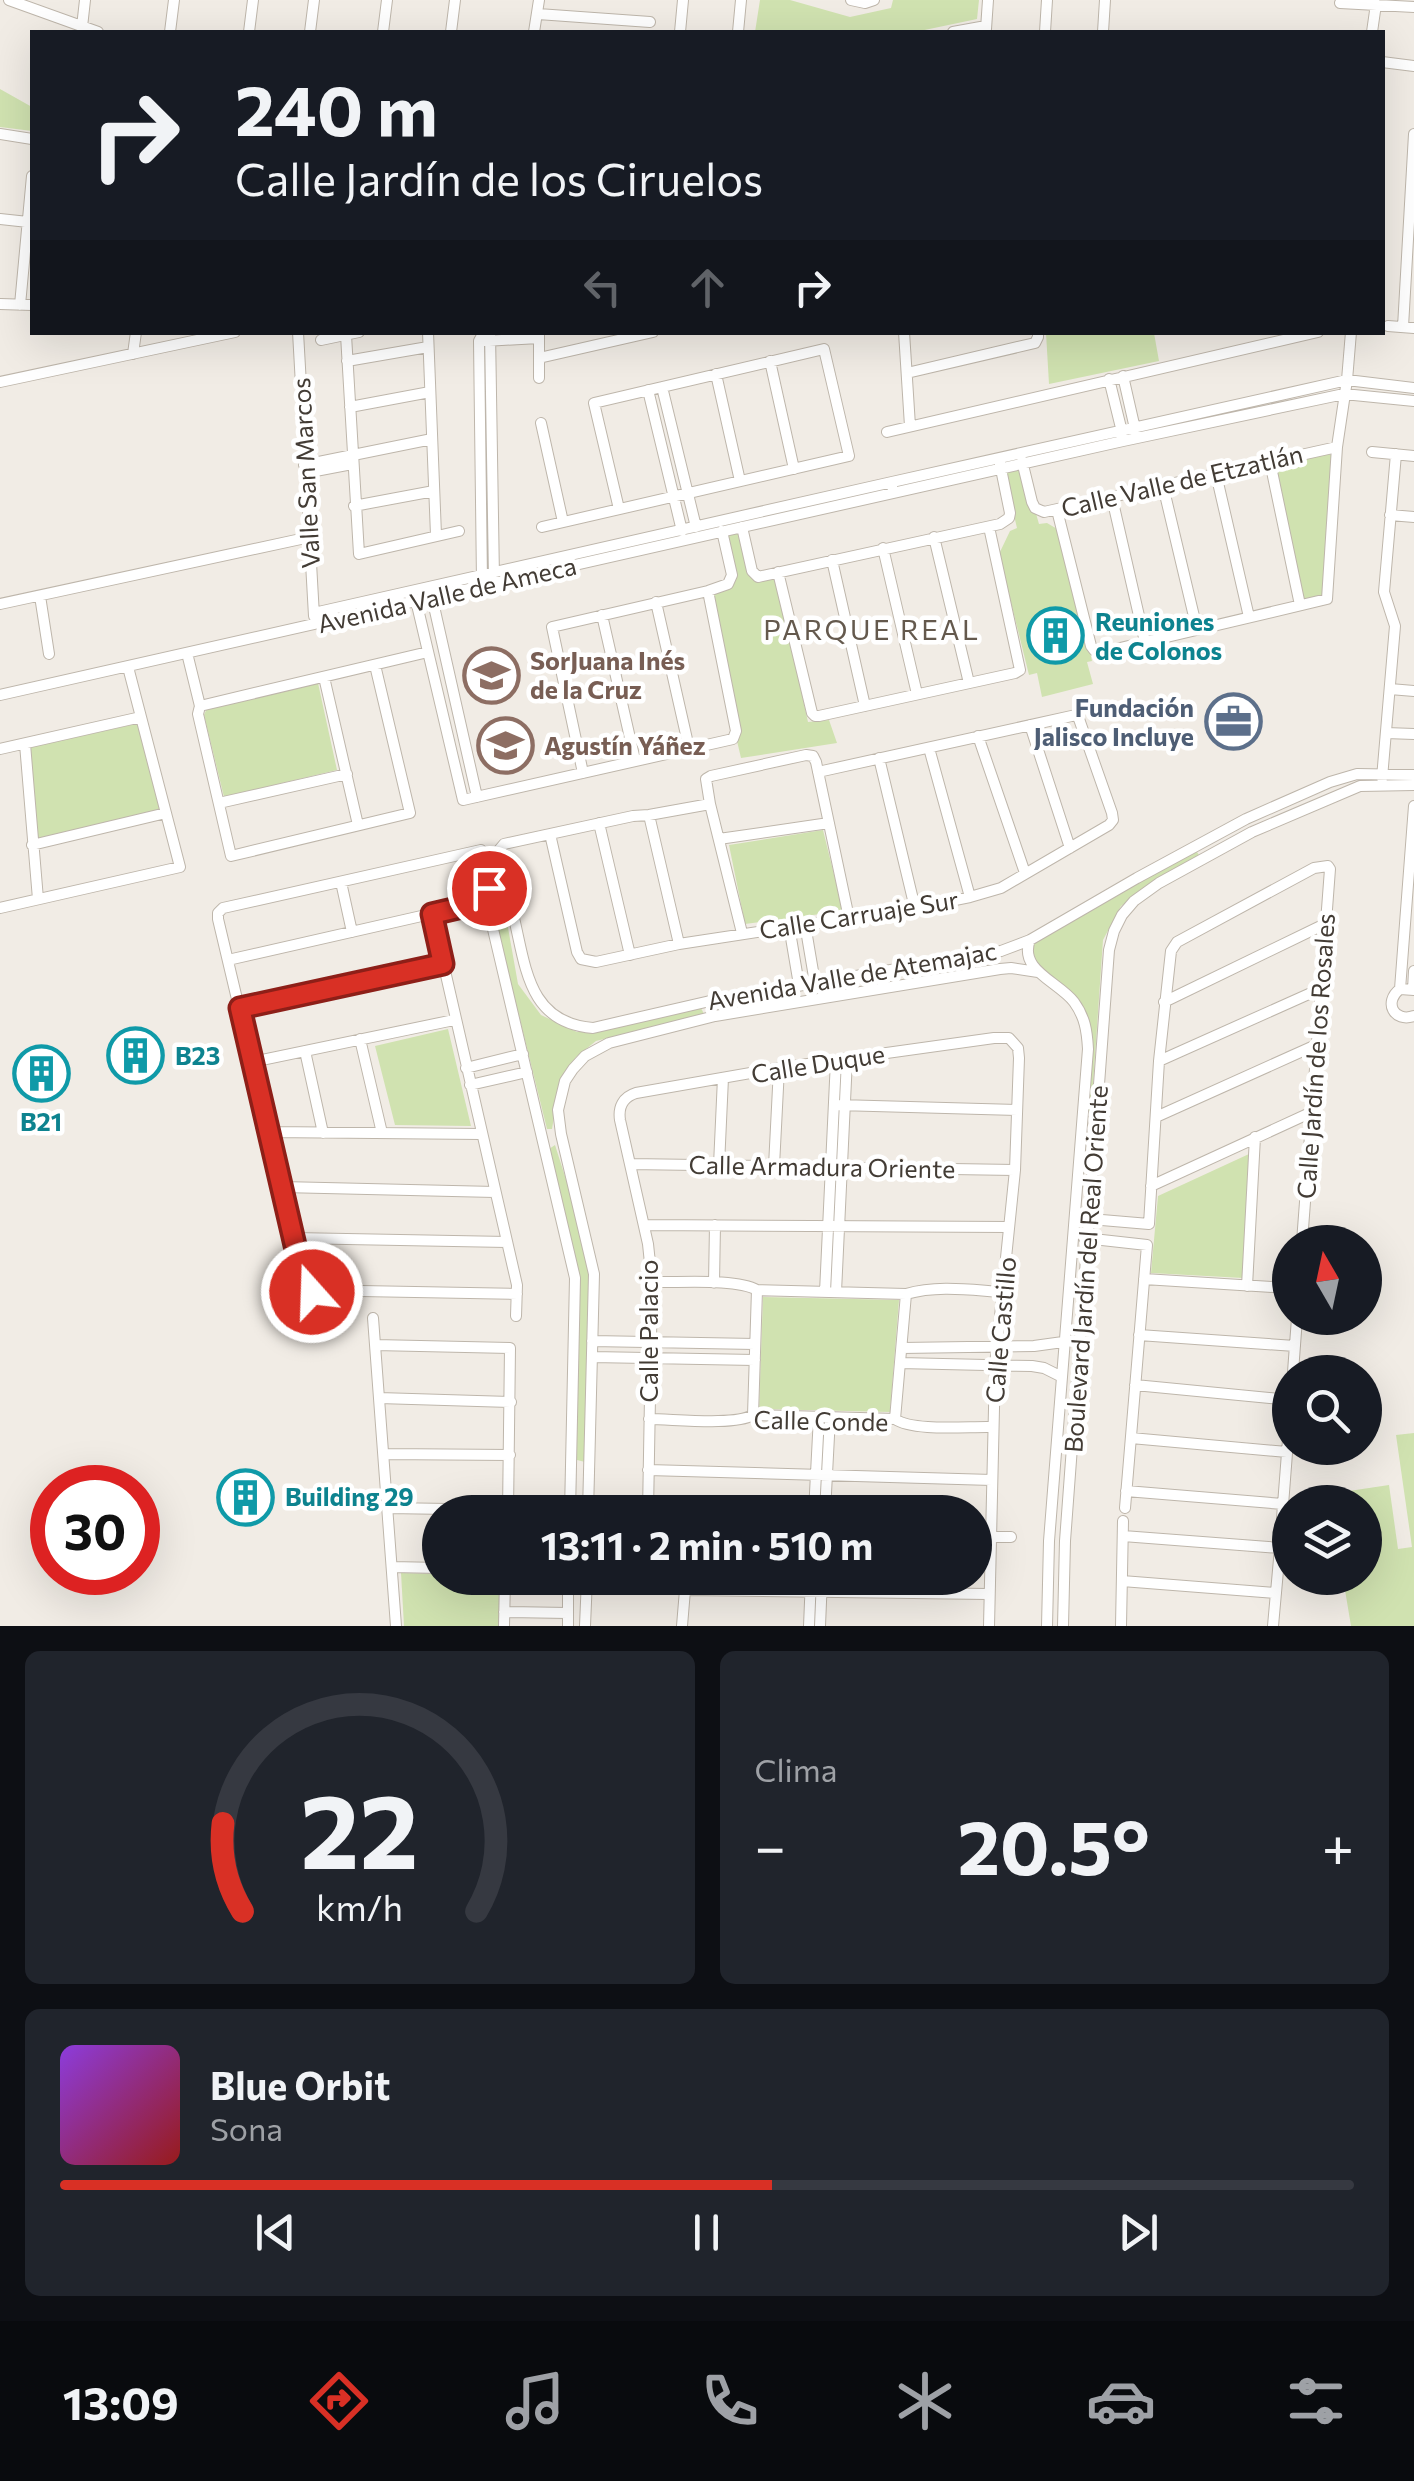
<!DOCTYPE html>
<html lang="es">
<meta charset="utf-8">
<style>
:root{--surface:#171b24;--page:#20242c;--text:#f1f3f6;--muted:#9ea1a6;--line:#363941;--accent:#d93025}
body{margin:0;font-family:Commissioner,sans-serif;background:var(--page);color:var(--text);height:100vh;display:flex;flex-direction:column;font-size:38px;white-space:nowrap}
*{box-sizing:border-box;margin:0}
p{font-size:32px;color:var(--muted)}
.icon{flex:none;width:55px;height:55px;fill:none;stroke:currentColor;stroke-width:2;stroke-linecap:round;stroke-linejoin:round}
.map{position:relative;height:1626px;overflow:hidden}
.panel{display:flex;flex-direction:column;gap:25px;padding:25px;background:#0d0f14;flex:1}
.panel>*{flex:none}
.hud{position:absolute;left:30px;top:30px;width:1355px;height:305px;border-radius:0px;box-shadow:0 10px 40px #0002;background:#171b24;color:var(--text);overflow:hidden}
.needle{width:65px;rotate:351deg}
.controls{position:absolute;left:1272px;top:1225px;display:grid;gap:20px}
.controls a{display:grid;place-items:center;width:110px;height:110px;border-radius:50%;background:var(--surface);box-shadow:0 10px 40px #0002;font-size:50px}
.speed{position:absolute;left:30px;top:1465px;display:flex;gap:20px;font-size:50px;font-weight:700;text-align:center}
.speed>*{display:grid;place-content:center;width:130px;height:130px;border-radius:50%;background:var(--surface);box-shadow:0 10px 40px #0002;line-height:1}
.speed .limit{border:15px solid #d22;background:#fff;color:#111}
.pin{position:absolute;display:grid;place-items:center;width:85px;height:85px;color:#fff;margin:-42px;border:5px solid #fff;border-radius:50%;box-shadow:0 2px 10px #0007}
.me{position:absolute;width:110px;margin:-55px;rotate:340deg;stroke-linejoin:round;filter:drop-shadow(0 0 8px #0008)}
.turn{display:flex;align-items:center;gap:35px;height:210px;padding:0 40px;font-size:45px}
.turn .icon{width:130px;height:130px;stroke-width:2.5}
.turn b{display:block;font-size:70px;line-height:85px}
.lanes{display:flex;align-items:center;height:95px;padding:0 40px;background:#0003;justify-content:center;gap:50px;direction:ltr}
.lanes .off{opacity:.35}
.big{font-size:75px;font-weight:700;line-height:1.1}
.panel .widget{flex:1;display:flex;flex-direction:column;justify-content:center;gap:15px;min-width:0;padding:0 35px;border-radius:15px;background:var(--page)}
.panel .dial{align-items:center;gap:0}
.dial svg{height:260px;overflow:visible;fill:none;stroke:var(--line);stroke-width:7;stroke-linecap:round;text-anchor:middle}
.dial text{fill:var(--text);stroke:none}
.song{display:flex;align-items:center;gap:30px}
.cover{width:120px;height:120px;border-radius:15px;background:linear-gradient(135deg,hsl(270 70% 55%),hsl(0 70% 35%))}
.played{height:10px;border-radius:5px;background:linear-gradient(90deg,var(--accent) 55%,var(--line) 55%)}
.keys{display:flex;justify-content:space-around;direction:ltr}
.heat{display:flex;justify-content:space-between;align-items:center;font-size:55px;direction:ltr}
.panel .tiles{flex:1;display:grid;gap:25px;grid-template-columns:1fr 1fr}
.widget:last-child{grid-column:span 2}
.trip{position:absolute;left:422px;top:1495px;width:570px;height:100px;border-radius:50px;background:var(--surface);box-shadow:0 10px 40px #0002;font-weight:700;line-height:100px;text-align:center}
.tab-bar{display:flex;height:160px;justify-content:space-around;align-items:center;background:#090b0e;color:var(--muted)}
.tab-bar .icon{width:70px;height:70px}
.tab-bar .active{color:var(--accent)}
.tab-bar b{font-size:45px;color:var(--text)}
.map>svg:first-child{display:block}
.green{fill:#d0e2b0}
.lines{fill:none;stroke-linecap:round;stroke-linejoin:round}
.minor-casing{stroke:#beb6ab;stroke-width:12}
.minor{stroke:#fff;stroke-width:10}
.route-casing{stroke:#8d1f18;stroke-width:25}
.route{stroke:#d93025;stroke-width:18}
.labels{text-anchor:middle;stroke-width:9;stroke-linejoin:round;paint-order:stroke}
.street-label{font-size:25px;fill:#433c35;stroke:#fff}
.culture-label{font-size:25px;font-weight:bold;fill:#0d838f;stroke:#fff;text-anchor:start}
.education-label{font-size:25px;font-weight:bold;fill:#785e54;stroke:#fff;text-anchor:start}
.service-label{font-size:25px;font-weight:bold;fill:#4e5e75;stroke:#fff;text-anchor:end}
.neighbourhood-label{font-size:28px;letter-spacing:2.5px;fill:#64594d;stroke:#fff}
</style>
<div class="map">
<svg width="1414" height="1626" viewBox="0 0 1414 1626">
<rect width="100%" height="100%" fill="#f1ece5"/>
<!-- green -->
<path class="green" d="M760 0H790L850 17 891 8 893 0H979L977 19 915 32H755Z
M0 89 32 107V131L0 127Z
M1046 333H1154L1159 361 1049 384Z
M1326 451 1332 456 1322 598 1308 600 1302 597 1273 463Z
M1023 468 1039 524 1047 523 1064 533 1092 661 1087 662 1093 684 1042 697 1037 673 1029 675 999 554 1010 531 1017 528 1004 473Z
M741 530 750 571 776 577 808 722 829 720 837 743 741 758 737 741 740 736 714 594 729 587 725 534Z
M318 683 337 770 224 797 204 715 207 708Z
M140 723 161 811 37 839 30 747Z
M823 830 843 911 745 924 729 845Z
M1195 849 1199 855 1121 906 1103 940 1091 1114H1084L1089 1049 1082 1013 1033 965 1031 940Z
M507 922 518 984 541 1015 577 1032 599 1031 700 1006 704 1014 596 1041 576 1057 560 1080 552 1129H547L497 927Z
M448 1029 471 1126 395 1125 375 1046Z
M555 1145 571 1195 590 1274 585 1462 577 1460 578 1275 549 1149Z
M1249 1154 1243 1278 1151 1273 1158 1196Z
M763 1297 899 1300 890 1412 759 1409Z
M1414 1433V1626H1351L1343 1578H1365V1502H1351L1349 1491 1389 1485 1398 1549 1412 1547 1396 1435Z
M401 1573 440 1574V1578H500L499 1626H404Z"/>
<g class="lines">
<defs>
<path id="minor" d="M9 0 98 32
M851 0 865 3 874 0
M1340 3 1414 7
M538 14 650 22
M82 27 85 0
M986 29 988 0
M170 32 174 0
M249 32 253 0
M310 32 314 0
M383 32 387 0
M451 32 455 0
M534 32 539 0
M680 32 683 0
M738 32 741 0
M953 32 986 26
M1045 32 1047 0
M1103 32 1105 0
M1372 32 1376 4
M1382 62 1414 66
M0 134 32 139
M0 219 28 222
M0 304 32 305
M20 305 32 176
M1388 326 1414 328
M1403 327 1414 134
M298 332 314 616
M428 332 436 535
M490 332 494 578
M904 332 910 426
M539 333V378
M346 335 359 554 459 531
M321 340 359 332
M485 341 539 338
M133 354 136 332
M539 358 653 332
M347 361 428 347
M770 361 794 469
M907 373 1035 343 1038 337V332
M716 374 740 481
M1123 376 1136 433
M1109 379 1123 436
M0 382 235 332
M662 387 696 527
M648 390 682 531
M350 407 430 392
M541 423 563 522
M887 432 1318 332
M1372 452 1414 456
M1022 461 1032 502 1035 508 1044 512 1337 447
M1270 462 1300 605
M304 465 432 439
M305 473 352 464
M1216 474 1249 617
M1163 486 1197 629
M892 487V482L1347 380 1414 388
M1112 498 1145 642
M354 506 434 491
M1057 510 1091 646 1094 650 1099 653 1327 599 1337 447 1347 380 1351 332
M1390 515 1414 517
M542 527C644 503 746 479 849 456L824 349 594 403 619 509
M742 527 752 571 758 577 1000 524 1009 518 1010 513 1000 464
M934 537 969 683
M883 548 917 694
M832 560 865 706
M778 572 812 713 815 716H819L1015 673 1020 670 989 527
M482 581 479 341 484 332
M414 592 463 800 733 739 736 731 708 591
M431 593 477 797
M40 596 49 654
M656 602 689 748
M0 604 310 537
M314 613 892 482
M602 615 635 760
M187 653 200 706 198 714 231 856 410 813 375 665
M324 677 358 825
M1390 689 1414 691
M0 695 1123 441 1344 394 1414 401
M200 706 428 652
M1030 725 1070 848
M1386 733 1414 734
M978 736 1025 873
M25 744 38 899
M929 748 970 897
M0 749 141 717
M879 758 915 908
M583 773 552 627 708 591 728 584 732 575 722 531
M1382 778 1395 626 1384 592 1396 454
M219 803 347 774
M649 815 679 944
M599 823 630 955
M550 834 577 952 581 959 596 962 679 944 915 908 970 897 1001 888 1109 825 1113 820 1112 813 1079 719 1076 715 818 772
M719 839 829 823
M32 845 166 813
M341 882 352 932
M509 892 499 850 504 844 633 816 649 815 710 804
M0 908 180 867 128 667
M432 914 517 1285 516 1316
M805 924 815 983
M789 926 799 985
M742 933 710 804 706 779 711 776 806 755 813 756 816 762 849 918
M1030 940C1018 970 1059 982 1074 1002 1085 1017 1087 1031 1088 1049L1049 1541 1047 1626
M228 960 483 902 488 899 490 894 481 850 223 908 218 913V919L306 1290 517 1294
M1400 989 1414 806
M1413 990 1414 971
M1414 990 1400 989C1383 1002 1394 1023 1414 1016
M1164 1002 1325 924
M240 1009 443 964
M360 1039 382 1133
M305 1051 323 1133
M1159 1061 1320 989
M252 1062 454 1020
M466 1068 523 1054
M470 1085 527 1072
M838 1105 1017 1110
M1156 1117 1316 1045
M269 1132 481 1134
M630 1164 1015 1170
M719 1165 723 1078
M774 1166 779 1068
M1151 1186 1312 1112
M282 1187 495 1192
M1090 1219 1149 1224 1159 1061 1171 951 1177 942 1314 868 1328 866 1330 869 1302 1242
M644 1225 1009 1227
M293 1238 507 1242
M1084 1238 1147 1245 1125 1508
M1144 1279 1290 1288
M652 1282C678 1283 736 1278 757 1290L906 1294C938 1285 970 1290 1002 1292
M714 1283 715 1225
M1247 1286 1255 1137
M825 1292 836 1060
M836 1292 847 1059
M373 1318 396 1626
M1139 1335 1295 1346
M592 1341 755 1344
M375 1345 510 1348 508 1512
M902 1348 1034 1346 1063 1342
M592 1357 755 1360
M900 1363 1032 1366 1044 1368 1062 1377
M1293 1372 1297 1318
M1135 1385 1290 1400
M379 1398 511 1402
M753 1415 757 1290
M649 1419C674 1419 734 1426 753 1415L895 1419C913 1432 970 1426 993 1427
M895 1419 906 1294
M1131 1438 1287 1452
M384 1454 510 1455
M648 1470 992 1480
M1126 1491 1283 1504
M388 1508 509 1510
M570 1512 575 1278 492 925 496 917 506 915 514 918C526 969 529 1023 593 1028L710 1001 1001 951 1030 940 1137 878 1246 819 1330 782 1357 774 1414 775
M588 1512 594 1274 561 1134 558 1110 565 1081 573 1069 585 1056 609 1043 715 1016 1000 969 1011 968 1038 972
M648 1512 652 1282 648 1244 620 1120C618 1107 623 1097 636 1093L779 1068 994 1038H1009L1018 1048 1019 1058 1015 1170 995 1365 989 1626
M814 1512 819 1416
M825 1512 830 1417
M1282 1518 1290 1414
M1123 1536 1280 1548
M975 1537H1011
M392 1567 440 1568
M1122 1581 1276 1593
M685 1590 988 1594
M504 1612 568 1613
M504 1626 505 1578
M568 1626V1578
M585 1626 587 1578
M682 1626 686 1578
M809 1626 811 1578
M820 1626 822 1578
M1063 1626 1065 1541 1109 950 1114 931 1122 915 1134 901 1159 883 1252 832 1360 786 1414 785
M1121 1626 1123 1521
M1273 1626 1281 1537"/>
</defs>
<!-- minor casing -->
<use href="#minor" class="minor-casing"/>
<!-- minor -->
<use href="#minor" class="minor"/>
</g>
<g class="lines">
<defs>
<path id="route" d="M312 1292 306 1290 304 1284 240 1008 443 964 432 914 483 902 488 899 489 888"/>
</defs>
<!-- route casing -->
<use href="#route" class="route-casing"/>
<!-- route -->
<use href="#route" class="route"/>
</g>
<!-- icons -->
<defs>
<symbol id="building-ring" viewBox="-11 -11 22 22"><circle r="9.5" fill="#fff" stroke="#0f9aa8" stroke-width="1.5"/><path d="M-4-6H4V6H1V3H-1V6H-4ZM-2.5-4.3h1.7v1.8h-1.7ZM.8-4.3h1.7v1.8H.8ZM-2.5-1h1.7V.8h-1.7ZM.8-1h1.7V.8H.8Z" fill="#0f9aa8"/></symbol>
<symbol id="school-ring" viewBox="-11 -11 22 22"><circle r="9.5" fill="#fff" stroke="#8d6e63" stroke-width="1.5"/><path d="M0-5L7-2L0 1L-7-2ZM-4 1L0 2.5L4 1V4Q0 6-4 4Z" fill="#8d6e63"/></symbol>
<symbol id="office-ring" viewBox="-11 -11 22 22"><circle r="9.5" fill="#fff" stroke="#5c6f8a" stroke-width="1.5"/><path d="M-6-3h4V-5.5h4V-3h4V5H-6ZM-1-4.5V-3h2v-1.5ZM-6 0V1H6V0Z" fill="#5c6f8a"/></symbol>
</defs>
<g fill-rule="evenodd">
<use href="#building-ring" x="1024" y="604" width="63" height="63"/>
<use href="#school-ring" x="460" y="644" width="63" height="63"/>
<use href="#office-ring" x="1202" y="690" width="63" height="63"/>
<use href="#school-ring" x="474" y="714" width="63" height="63"/>
<use href="#building-ring" x="104" y="1024" width="63" height="63"/>
<use href="#building-ring" x="10" y="1042" width="63" height="63"/>
<use href="#building-ring" x="214" y="1466" width="63" height="63"/>
</g>
<g class="labels">
<!-- street labels -->
<g class="street-label">
<text transform="translate(306 473) rotate(-93)" y="9">Valle San Marcos</text>
<text transform="translate(1182 481) rotate(-13)" y="9">Calle Valle de Etzatlán</text>
<text transform="translate(447 595) rotate(-13)" y="9">Avenida Valle de Ameca</text>
<text transform="translate(859 915) rotate(-9)" y="9">Calle Carruaje Sur</text>
<text transform="translate(852 976) rotate(-10)" y="9">Avenida Valle de Atemajac</text>
<text transform="translate(1316 1056) rotate(-86)" y="9">Calle Jardín de los Rosales</text>
<text transform="translate(818 1064) rotate(-9)" y="9">Calle Duque</text>
<text transform="translate(822 1167) rotate(1)" y="9">Calle Armadura Oriente</text>
<text transform="translate(1086 1269) rotate(-86)" y="9">Boulevard Jardín del Real Oriente</text>
<text transform="translate(1001 1330) rotate(-85)" y="9">Calle Castillo</text>
<text transform="translate(649 1331) rotate(-90)" y="9">Calle Palacio</text>
<text transform="translate(821 1421) rotate(1)" y="9">Calle Conde</text>
</g>
<!-- culture labels -->
<g class="culture-label">
<text x="1095" y="631">Reuniones<tspan x="1095" dy="29">de Colonos</tspan></text>
<text x="175" y="1065">B23</text>
<text x="41" y="1131" text-anchor="middle">B21</text>
<text x="285" y="1506">Building 29</text>
</g>
<!-- education labels -->
<g class="education-label">
<text x="530" y="670">SorJuana Inés<tspan x="530" dy="29">de la Cruz</tspan></text>
<text x="544" y="755">Agustín Yáñez</text>
</g>
<!-- service labels -->
<g class="service-label">
<text x="1194" y="717">Fundación<tspan x="1194" dy="29">Jalisco Incluye</tspan></text>
</g>
<!-- neighbourhood labels -->
<g class="neighbourhood-label">
<text x="872" y="640">PARQUE REAL</text>
</g>
</g>
</svg>
<div class="controls">
<a><svg class="needle" viewBox="-14 -14 28 28"><path d="M0-13l5 13h-10z" fill="#e53935"/><path d="M0 13l5-13h-10z" fill="#9ea1a6"/></svg></a>
<a><svg class="icon" aria-label="search" viewBox="0 0 24 24"><circle cx="10" cy="10" r="6"/><path d="M15 15l6 6"/></svg></a>
<a><svg class="icon" aria-label="layers" viewBox="0 0 24 24"><path d="M12 4l9 5-9 5-9-5zM3 14l9 5 9-5"/></svg></a>
</div>
<div class="speed"><div class="limit">30</div></div>
<div class="pin" style="left:489px;top:888px;background:#d93025"><svg class="icon" aria-label="arrive" viewBox="0 0 24 24"><path d="M6 21V4h12l-3 4 3 4H6"/></svg></div>
<svg class="me" style="left:312px;top:1292px" viewBox="-20 -20 40 40"><circle r="17" fill="#d93025" stroke="#fff" stroke-width="3"/><path d="M0-11L8 9 0 5-8 9z" fill="#fff"/></svg>
<div class="trip">13:11 · 2 min · 510 m</div>
<div class="hud">
<div class="turn"><svg class="icon" aria-label="right" viewBox="0 0 24 24"><path d="M7 20v-9h11M14 6l5 5-5 5"/></svg><div><b>240 m</b>Calle Jardín de los Ciruelos</div></div>
<div class="lanes"><svg class="icon off" aria-label="left" viewBox="0 0 24 24"><path d="M17 20v-9H6M10 6l-5 5 5 5"/></svg><svg class="icon off" aria-label="ahead" viewBox="0 0 24 24"><path d="M12 20V5M6 11l6-6 6 6"/></svg><svg class="icon" aria-label="right" viewBox="0 0 24 24"><path d="M7 20v-9h11M14 6l5 5-5 5"/></svg></div>
</div>
</div>
<section class="panel">
<div class="tiles">
<div class="widget dial"><svg viewBox="0 0 100 80">
<path d="M14 69A42 42 0 1 1 86 69"/>
<path d="M14 69A42 42 0 0 1 8 42" stroke="#d93025"/>
<text x="50" y="56" font-size="32" font-weight="700">22</text>
<text x="50" y="72" font-size="11">km/h</text>
</svg></div>
<div class="widget"><p>Clima</p>
<div class="heat"><a>−</a><b class="big">20.5°</b><a>+</a></div>
</div>
<div class="widget">
<div class="song"><i class="cover"></i><div><b>Blue Orbit</b><p>Sona</p></div></div>
<div class="played"></div>
<div class="keys"><svg class="icon" aria-label="previous" viewBox="0 0 24 24"><path d="M18 5L8 12l10 7zM5 5v14"/></svg><svg class="icon" aria-label="pause" viewBox="0 0 24 24"><path d="M8 5v14M16 5v14"/></svg><svg class="icon" aria-label="next" viewBox="0 0 24 24"><path d="M6 5l10 7-10 7zM19 5v14"/></svg></div>
</div>
</div>
</section>
<nav class="tab-bar">
<b>13:09</b>
<svg class="icon active" aria-label="directions" viewBox="0 0 24 24"><path d="M12 3l9 9-9 9-9-9zM9 14v-3h6M13 9l2 2-2 2"/></svg>
<svg class="icon" aria-label="music" viewBox="0 0 24 24"><path d="M9 18V5l10-2v13"/><circle cx="6" cy="18" r="3"/><circle cx="16" cy="16" r="3"/></svg>
<svg class="icon" aria-label="phone" viewBox="0 0 24 24"><path d="M5 4h4l2 5-3 2q2 4 5 5l2-3 5 2v4C11 20 4 13 5 4z"/></svg>
<svg class="icon" aria-label="climate" viewBox="0 0 24 24"><path d="M12 3v18M4 7l16 10M4 17L20 7"/></svg>
<svg class="icon" aria-label="car" viewBox="0 0 24 24"><path d="M5 17H2v-5l4-1 3-4h7l3 4 3 1v5h-3M9 17h6M6 11h13"/><circle cx="7" cy="17" r="2"/><circle cx="17" cy="17" r="2"/></svg>
<svg class="icon" aria-label="filters" viewBox="0 0 24 24"><path d="M4 7h16M4 17h16"/><circle cx="9" cy="7" r="2"/><circle cx="15" cy="17" r="2"/></svg>
</nav>
